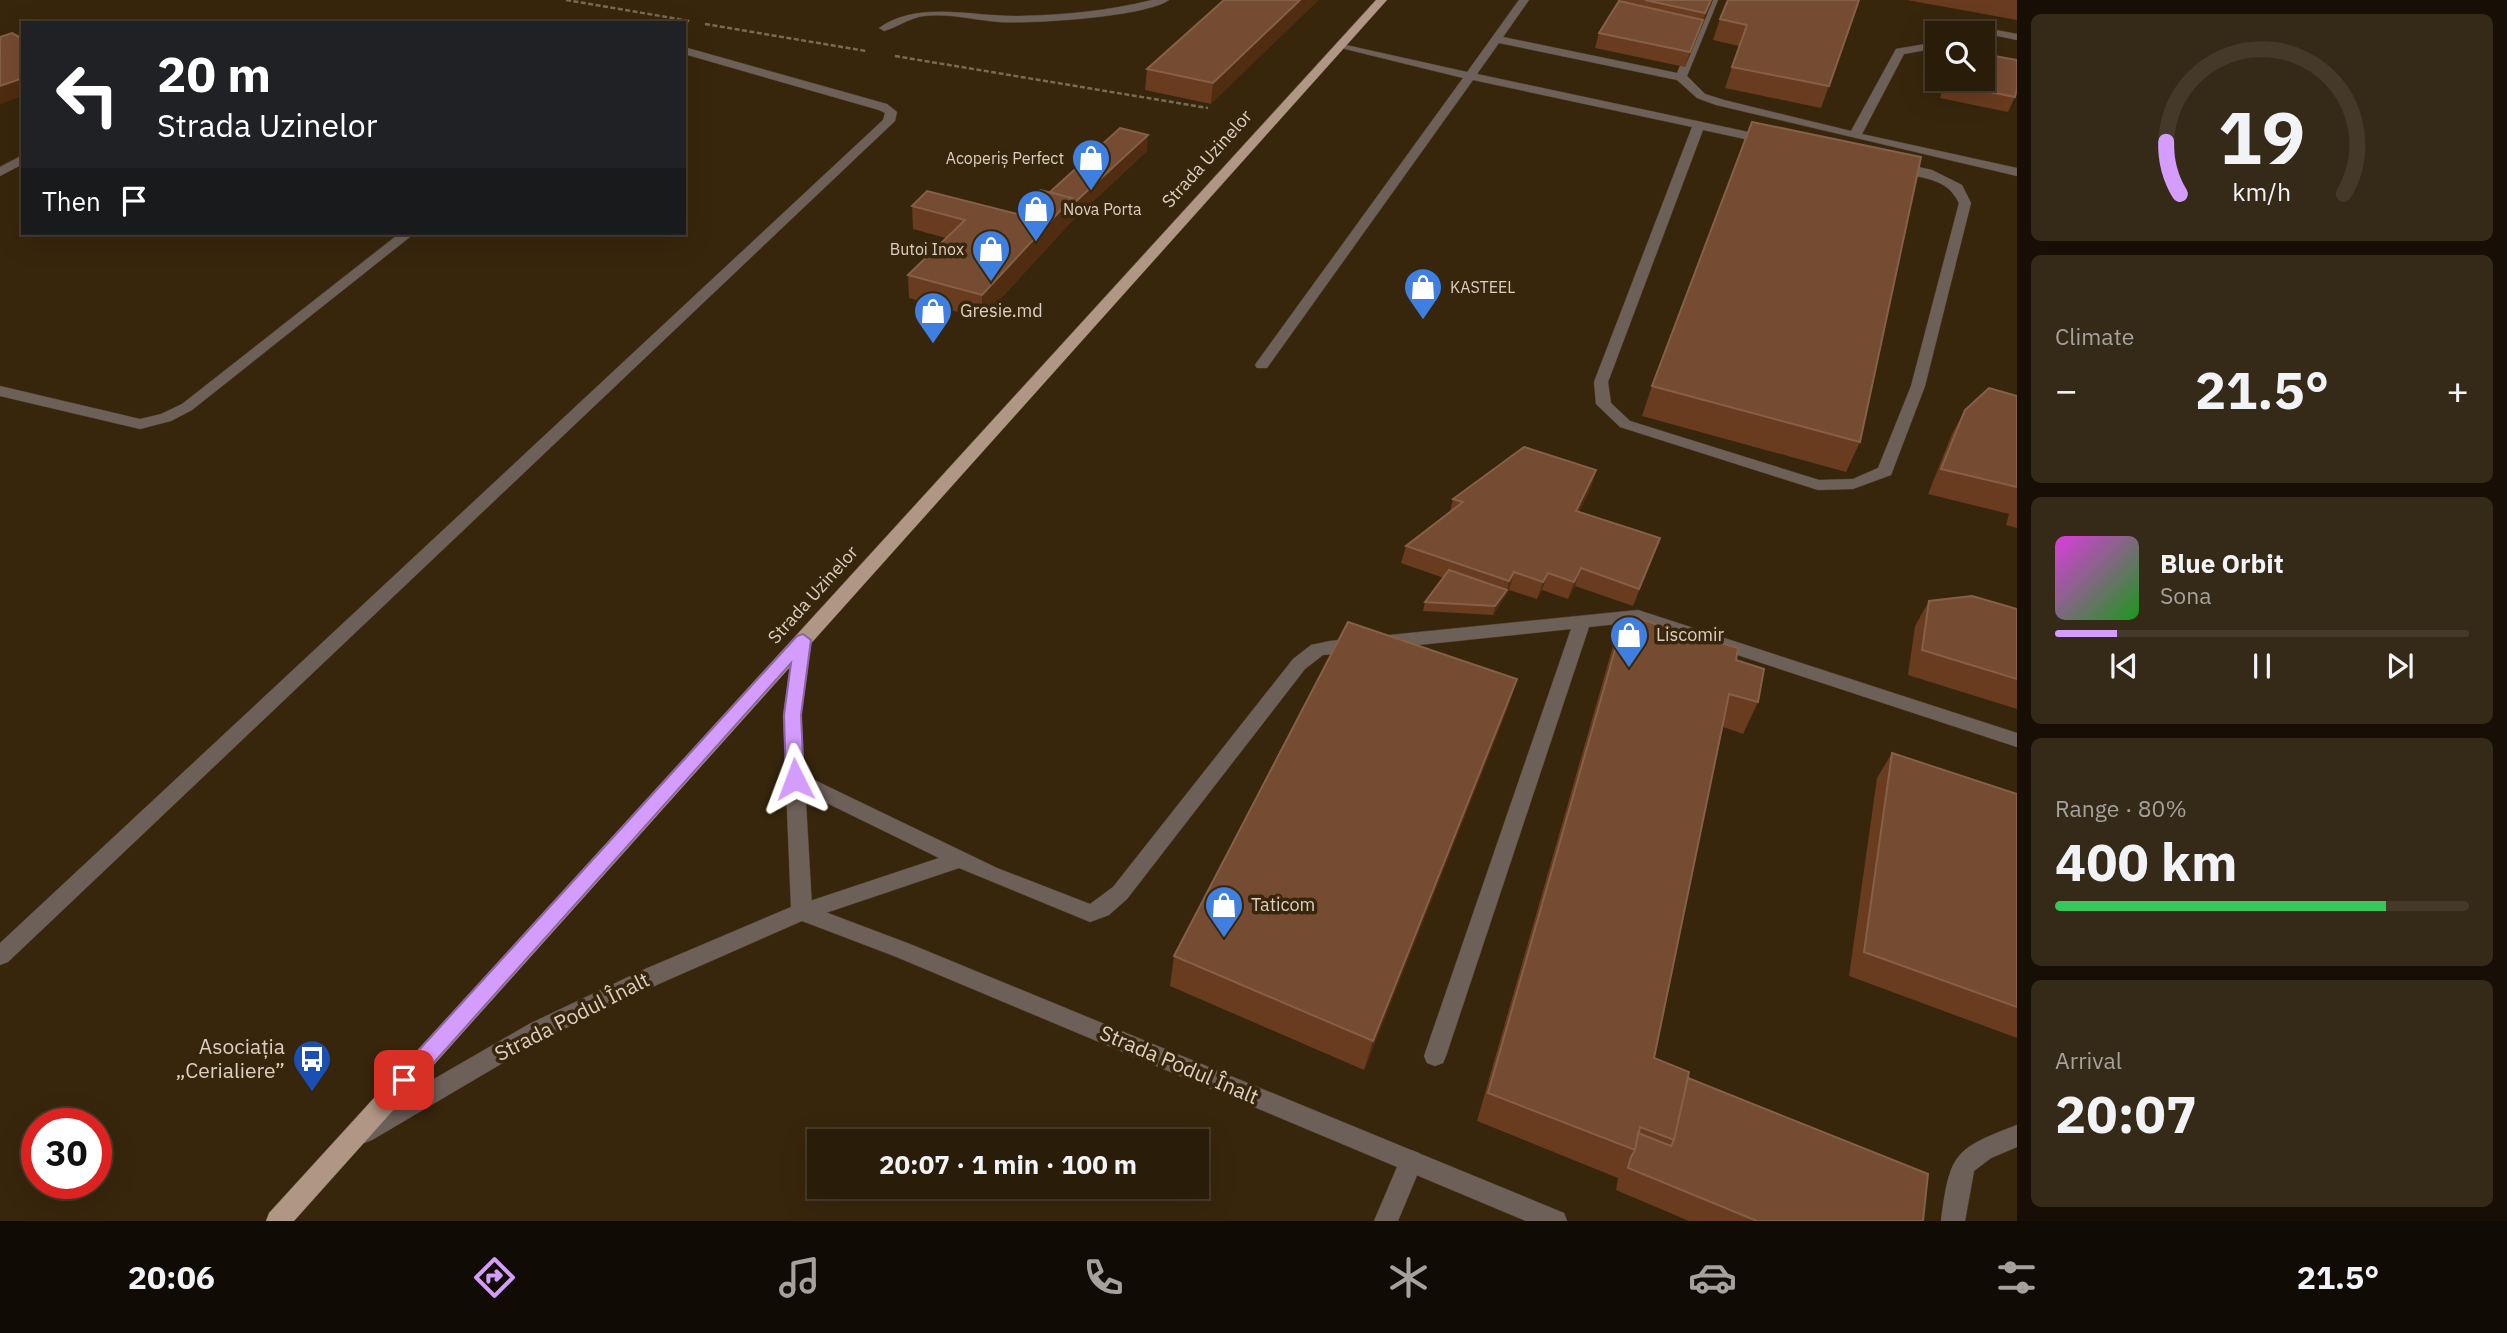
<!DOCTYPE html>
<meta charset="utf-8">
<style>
:root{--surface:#291c09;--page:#352917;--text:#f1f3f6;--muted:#a5a19c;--line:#453a2a;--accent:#d49cfc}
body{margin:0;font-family:"IBM Plex Sans",sans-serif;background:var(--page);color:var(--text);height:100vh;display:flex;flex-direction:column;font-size:26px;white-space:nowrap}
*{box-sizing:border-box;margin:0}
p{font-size:23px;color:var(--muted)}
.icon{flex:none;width:38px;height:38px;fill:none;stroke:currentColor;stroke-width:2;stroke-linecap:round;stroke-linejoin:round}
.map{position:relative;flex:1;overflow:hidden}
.sheet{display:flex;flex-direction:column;gap:14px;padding:14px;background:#170f05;width:490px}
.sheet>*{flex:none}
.top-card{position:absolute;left:21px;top:21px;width:665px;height:214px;border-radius:0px;box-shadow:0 7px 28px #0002,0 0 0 2px var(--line);background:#202124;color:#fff;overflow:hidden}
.tools{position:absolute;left:1925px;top:21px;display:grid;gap:14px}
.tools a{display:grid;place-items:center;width:70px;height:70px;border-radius:0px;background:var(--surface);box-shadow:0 7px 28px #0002,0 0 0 2px var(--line);font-size:35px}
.speed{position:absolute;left:21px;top:1108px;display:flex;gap:14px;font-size:35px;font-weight:700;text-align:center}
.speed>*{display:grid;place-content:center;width:91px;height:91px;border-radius:50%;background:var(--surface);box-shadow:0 7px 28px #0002,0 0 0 2px var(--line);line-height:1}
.speed .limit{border:10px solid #d22;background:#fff;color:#111}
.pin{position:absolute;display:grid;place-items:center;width:60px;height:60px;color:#fff;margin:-30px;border-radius:14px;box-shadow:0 4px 10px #0006}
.me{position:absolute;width:77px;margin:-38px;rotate:357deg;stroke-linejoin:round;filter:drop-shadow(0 0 5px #0008)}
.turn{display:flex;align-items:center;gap:24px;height:147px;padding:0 21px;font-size:32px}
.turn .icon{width:91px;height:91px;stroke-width:2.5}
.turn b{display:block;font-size:49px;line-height:60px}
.then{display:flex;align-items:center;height:66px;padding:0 21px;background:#0003;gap:14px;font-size:26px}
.big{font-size:52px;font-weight:800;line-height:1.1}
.sheet .widget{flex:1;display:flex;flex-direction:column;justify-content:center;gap:10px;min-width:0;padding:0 24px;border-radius:10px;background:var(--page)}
.sheet .dial{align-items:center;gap:0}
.dial svg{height:182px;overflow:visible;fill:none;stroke:var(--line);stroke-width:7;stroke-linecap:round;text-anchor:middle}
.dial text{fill:var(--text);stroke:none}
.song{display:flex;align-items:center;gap:21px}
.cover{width:84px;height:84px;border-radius:10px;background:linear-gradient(135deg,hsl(300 70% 55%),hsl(120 70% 35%))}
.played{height:7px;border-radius:4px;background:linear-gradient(90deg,var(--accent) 15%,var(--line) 15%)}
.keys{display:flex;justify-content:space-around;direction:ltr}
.heat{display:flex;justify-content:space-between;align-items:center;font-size:38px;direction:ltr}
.charge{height:10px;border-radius:5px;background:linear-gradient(90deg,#34c759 80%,var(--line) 0)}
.trip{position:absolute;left:807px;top:1129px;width:402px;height:70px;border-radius:0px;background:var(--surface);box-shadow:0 7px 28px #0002,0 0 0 2px var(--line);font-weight:800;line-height:70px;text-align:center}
.dock{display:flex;height:112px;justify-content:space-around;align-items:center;background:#100b04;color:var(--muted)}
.dock .icon{width:49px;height:49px}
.dock .active{color:var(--accent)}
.dock b{font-size:32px;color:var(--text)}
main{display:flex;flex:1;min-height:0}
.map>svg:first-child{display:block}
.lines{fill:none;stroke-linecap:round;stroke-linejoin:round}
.lane-casing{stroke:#514129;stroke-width:1}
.street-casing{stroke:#514129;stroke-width:1}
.primary-casing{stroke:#514129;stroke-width:1}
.path{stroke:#796a55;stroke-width:2.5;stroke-dasharray:5 2.5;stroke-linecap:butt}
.lane{fill:#6d6058;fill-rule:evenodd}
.street{fill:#6d6058;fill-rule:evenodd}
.primary{fill:#b09785;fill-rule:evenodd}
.wall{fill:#693b1f}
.shaded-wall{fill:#502c10}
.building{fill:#754b31;stroke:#856048;stroke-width:2}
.route{fill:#d49cfc;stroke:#8a65a4;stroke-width:2}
.labels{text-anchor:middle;stroke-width:7;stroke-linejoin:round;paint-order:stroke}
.far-poi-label{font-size:16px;fill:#dbd0c2;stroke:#37260c;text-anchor:end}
.street-label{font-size:18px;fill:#dbd0c2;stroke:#37260c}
.poi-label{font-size:18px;fill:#dbd0c2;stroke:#37260c;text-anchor:start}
.near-street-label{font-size:21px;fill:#dbd0c2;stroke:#37260c}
.near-poi-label{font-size:21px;fill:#dbd0c2;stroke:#37260c;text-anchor:end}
</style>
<main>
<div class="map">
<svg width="2017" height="1221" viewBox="0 0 2017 1221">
<rect width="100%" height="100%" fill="#37260c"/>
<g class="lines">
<defs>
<path id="lane" d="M1152 0H1169C1145 17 1032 24 999 22 974 20 949 13 924 16 909 18 898 27 884 31L879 28C918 0 973 17 1019 16 1063 15 1108 11 1152 0Z
M1519 0H1529L1503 37 1677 73 1708 0H1718L1687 76 1705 94 1724 100 1851 131 1896 49 1937 42V48L1904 54 1862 134 2017 168V176L1716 105 1697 98 1677 80 1499 43 1477 74 1772 137 1774 140 1768 144 1703 130 1608 382 1611 403 1630 421 1819 480 1853 479 1878 468 1911 386 1959 203C1944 171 1911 182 1889 166L1895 162 1932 170 1962 185 1971 203 1925 386 1891 475 1853 489 1818 490 1620 427 1596 404 1594 382 1692 127 1473 80 1267 368H1257L1255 365 1257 362 1463 78 1337 47V43L1467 72Z
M1975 26 2017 34V40L1983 33H1968Z
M684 47 887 104 897 112 895 121 8 962 0 965V943L883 120 885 113 879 110 684 54Z
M23 155V164L0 176V167Z
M400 233H415L192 410 171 421 140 429 0 396V386L140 419 161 414 182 404Z
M1638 610 2017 733V747L1637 622 1589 627 1446 1056 1443 1063 1435 1066 1427 1063 1424 1056 1571 629 1323 655 1305 669 1127 899 1109 915 1090 922 959 868 802 921 795 918 792 912 795 906 939 858 788 784 785 779 788 774 795 772 802 774 997 868 1090 904 1113 887 1293 659 1311 645 1330 641Z
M2017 1125V1147L1991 1158 1974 1171 1965 1221H1941C1950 1154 1953 1149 2017 1125Z
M1411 1150 1419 1153 1423 1161 1398 1221H1374L1403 1153Z"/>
<path id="street" d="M803 634 809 636 812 640 801 715 812 907 910 944 1564 1213 1567 1221H1526L894 956 802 921 661 983 545 1038 372 1140 364 1143 356 1140 352 1132 356 1124 529 1024 645 969 791 907 783 715 794 640 797 636Z"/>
<path id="primary" d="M1376 0H1387L294 1221H266L269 1213Z"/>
</defs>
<!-- lane casing -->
<use href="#lane" class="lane-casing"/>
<!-- street casing -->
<use href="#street" class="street-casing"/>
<!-- primary casing -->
<use href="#primary" class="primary-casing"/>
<!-- path -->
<path class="path" d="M566 0 690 21
M705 24 866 51
M895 56 1208 108"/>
<!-- lane -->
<use href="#lane" class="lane"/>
<!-- street -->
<use href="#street" class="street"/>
<!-- primary -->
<use href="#primary" class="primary"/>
</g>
<!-- wall -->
<path class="wall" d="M1224 0 1211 104 1145 90 1147 69Z
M1619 0H1713L1685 67 1595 48 1599 33Z
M1728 0 1829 86 1821 108 1725 88 1739 46 1713 40 1720 19Z
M1907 0H2017V20Z
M1946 79H1983L2015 97 2008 112 1940 98Z
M1147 151 1072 221 982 319 909 298 908 275 946 238 913 229 912 206 1017 214 1050 192Z
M1652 386 1860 442 1846 472 1642 416Z
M2017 396V528L2006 525 2009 514 1928 494 1952 434 1965 410Z
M1596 470 1591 487 1579 512 1660 538 1633 606 1575 586 1568 599 1542 590 1537 599 1509 590 1493 615 1423 611 1425 602 1444 578 1401 563 1406 546 1450 511 1453 499Z
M1929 601 2017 609V709L1908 675 1915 626Z
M1625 615 1736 660 1758 702 1743 734 1723 727 1654 1058 1923 1221H1689L1616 1190 1618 1178 1477 1121 1613 646Z
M1517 679 1507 710 1364 1070 1170 986 1174 956Z
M1892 753 2017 794V1038L1849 976 1877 778Z"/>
<!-- shaded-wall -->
<path class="shaded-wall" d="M1300 0H1319L1211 104 1213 83Z
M1711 0H1713L1685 67 1690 52Z
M23 78V96L0 104V86Z
M1148 135 1147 151 1072 221 982 319V295L1072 198Z
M1596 470 1591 487 1571 528 1576 511Z
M1581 568 1575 586 1568 599 1574 582Z
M1514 572 1509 590 1493 615 1495 606 1507 590 1509 581Z
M1548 573 1542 590 1537 599 1543 582Z
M1517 679 1507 710 1364 1070 1373 1041Z"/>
<!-- building -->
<path class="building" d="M1224 0H1300L1213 83 1147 69Z
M1645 0H1711L1705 13Z
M1728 0H1859L1829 86 1732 67 1747 25 1720 19Z
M1619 1 1703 20 1690 52 1599 33Z
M12 33 23 39V78L0 86V37Z
M1983 54 2017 60V89L2015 97 1947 83 1948 79H1983Z
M1752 122 1921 157 1860 442 1652 386Z
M1120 128 1148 135 1072 205V198L1050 192Z
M1040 190 1072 198 982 295 908 275 965 220 912 206 927 191 1017 214Z
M1989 388 2017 396V487L1941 469 1965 410Z
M1524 447 1596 470 1576 511 1660 538 1639 589 1581 568 1574 582 1548 573 1543 582 1514 572 1509 581 1406 546 1463 502 1453 499Z
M1449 570 1507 590 1495 606 1425 602Z
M1972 596 2017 609V679L1922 650 1929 601Z
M1625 615 1738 648 1736 660 1764 669 1758 702 1729 694 1654 1058 1689 1072 1674 1140 1640 1127 1635 1150 1488 1093Z
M1348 622 1517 679 1373 1041 1174 956Z
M1892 753 2017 794V1007L1864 952Z
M1688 1078 1928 1174 1923 1221H1757L1628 1168 1631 1157 1635 1150 1638 1133 1671 1146 1674 1140Z"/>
<!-- route -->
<path class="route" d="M803 634 811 640 801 715 804 779 801 784H789L786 779 784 715 791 663 412 1087 404 1090 397 1087 394 1080 397 1074 797 636Z"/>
<!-- icons -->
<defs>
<symbol id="shop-pin" viewBox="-11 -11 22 30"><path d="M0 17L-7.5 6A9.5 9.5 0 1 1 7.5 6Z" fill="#3f7fe0" stroke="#37260c"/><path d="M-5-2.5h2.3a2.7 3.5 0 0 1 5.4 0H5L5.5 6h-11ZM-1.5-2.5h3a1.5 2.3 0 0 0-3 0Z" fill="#fff"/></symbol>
<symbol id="bus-pin" viewBox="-11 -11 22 30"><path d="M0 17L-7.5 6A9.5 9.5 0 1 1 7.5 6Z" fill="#1a4fb4" stroke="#37260c"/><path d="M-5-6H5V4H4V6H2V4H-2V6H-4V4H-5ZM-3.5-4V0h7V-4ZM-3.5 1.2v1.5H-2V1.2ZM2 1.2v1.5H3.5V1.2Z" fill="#fff"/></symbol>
</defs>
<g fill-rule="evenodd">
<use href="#shop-pin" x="1069" y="136" width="44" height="60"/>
<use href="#shop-pin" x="1014" y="187" width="44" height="60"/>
<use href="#shop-pin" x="969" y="227" width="44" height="60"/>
<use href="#shop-pin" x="1401" y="265" width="44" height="60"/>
<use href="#shop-pin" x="911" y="289" width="44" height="60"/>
<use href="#shop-pin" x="1607" y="613" width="44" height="60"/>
<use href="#shop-pin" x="1202" y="883" width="44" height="60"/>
<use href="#bus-pin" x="290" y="1037" width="44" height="60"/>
</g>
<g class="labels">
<!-- far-poi labels -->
<g class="far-poi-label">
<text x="1064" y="164">Acoperiș Perfect</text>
<text x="1063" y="215" text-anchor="start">Nova Porta</text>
<text x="964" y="255">Butoi Inox</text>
<text x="1450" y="293" text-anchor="start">KASTEEL</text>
</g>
<!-- street labels -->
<g class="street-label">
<text transform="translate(1207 159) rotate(-48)" y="6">Strada Uzinelor</text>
<text transform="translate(813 595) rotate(-48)" y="6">Strada Uzinelor</text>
</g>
<!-- poi labels -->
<g class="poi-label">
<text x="960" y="317">Gresie.md</text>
<text x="1656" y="641">Liscomir</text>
<text x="1251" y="911">Taticom</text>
</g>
<!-- near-street labels -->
<g class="near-street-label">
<text transform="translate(572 1017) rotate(-27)" y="7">Strada Podul Înalt</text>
<text transform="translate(1179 1065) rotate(23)" y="7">Strada Podul Înalt</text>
</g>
<!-- near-poi labels -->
<g class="near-poi-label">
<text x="285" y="1054">Asociația<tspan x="285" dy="24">„Cerialiere”</tspan></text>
</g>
</g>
</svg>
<div class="tools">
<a><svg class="icon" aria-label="search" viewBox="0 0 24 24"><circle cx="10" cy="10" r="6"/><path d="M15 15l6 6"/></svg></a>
</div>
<div class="speed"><div class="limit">30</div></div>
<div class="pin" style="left:404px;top:1080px;background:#d93025"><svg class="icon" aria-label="arrive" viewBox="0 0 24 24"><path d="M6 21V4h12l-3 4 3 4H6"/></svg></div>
<svg class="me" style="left:795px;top:779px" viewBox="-20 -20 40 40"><path d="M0-17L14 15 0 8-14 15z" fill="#d49cfc" stroke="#fff" stroke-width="4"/></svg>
<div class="trip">20:07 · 1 min · 100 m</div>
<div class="top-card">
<div class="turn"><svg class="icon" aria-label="left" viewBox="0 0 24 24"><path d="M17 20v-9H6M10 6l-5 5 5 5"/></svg><div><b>20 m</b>Strada Uzinelor</div></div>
<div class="then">Then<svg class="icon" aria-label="arrive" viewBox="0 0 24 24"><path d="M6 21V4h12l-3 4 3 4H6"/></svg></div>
</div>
</div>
<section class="sheet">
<div class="widget dial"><svg viewBox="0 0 100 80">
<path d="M14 69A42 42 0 1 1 86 69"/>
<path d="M14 69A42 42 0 0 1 8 46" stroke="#d49cfc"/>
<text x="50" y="56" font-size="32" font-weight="700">19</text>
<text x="50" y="72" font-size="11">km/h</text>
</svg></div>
<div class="widget"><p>Climate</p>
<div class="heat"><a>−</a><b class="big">21.5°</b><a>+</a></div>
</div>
<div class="widget">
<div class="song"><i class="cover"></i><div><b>Blue Orbit</b><p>Sona</p></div></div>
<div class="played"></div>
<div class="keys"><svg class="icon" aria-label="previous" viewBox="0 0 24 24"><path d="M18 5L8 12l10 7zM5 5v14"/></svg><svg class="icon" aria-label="pause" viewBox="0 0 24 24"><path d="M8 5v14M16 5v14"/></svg><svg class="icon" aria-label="next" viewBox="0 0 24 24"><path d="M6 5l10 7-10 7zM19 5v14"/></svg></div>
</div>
<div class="widget"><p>Range · 80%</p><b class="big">400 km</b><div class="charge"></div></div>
<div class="widget"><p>Arrival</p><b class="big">20:07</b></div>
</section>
</main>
<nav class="dock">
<b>20:06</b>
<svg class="icon active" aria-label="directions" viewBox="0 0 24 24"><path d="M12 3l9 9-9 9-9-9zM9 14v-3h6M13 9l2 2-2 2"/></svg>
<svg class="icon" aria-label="music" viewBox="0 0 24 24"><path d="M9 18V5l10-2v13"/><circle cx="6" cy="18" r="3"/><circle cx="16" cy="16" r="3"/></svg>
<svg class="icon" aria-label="phone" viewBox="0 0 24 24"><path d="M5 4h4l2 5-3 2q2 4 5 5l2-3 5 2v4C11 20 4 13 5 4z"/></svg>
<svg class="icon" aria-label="climate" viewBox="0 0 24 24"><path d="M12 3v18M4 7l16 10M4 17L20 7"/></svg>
<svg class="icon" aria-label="car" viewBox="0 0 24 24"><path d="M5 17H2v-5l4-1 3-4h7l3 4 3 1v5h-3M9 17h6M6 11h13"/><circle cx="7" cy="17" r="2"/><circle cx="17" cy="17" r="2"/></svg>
<svg class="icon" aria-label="filters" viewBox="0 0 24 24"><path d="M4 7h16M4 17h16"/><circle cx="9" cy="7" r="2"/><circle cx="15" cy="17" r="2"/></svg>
<b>21.5°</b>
</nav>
